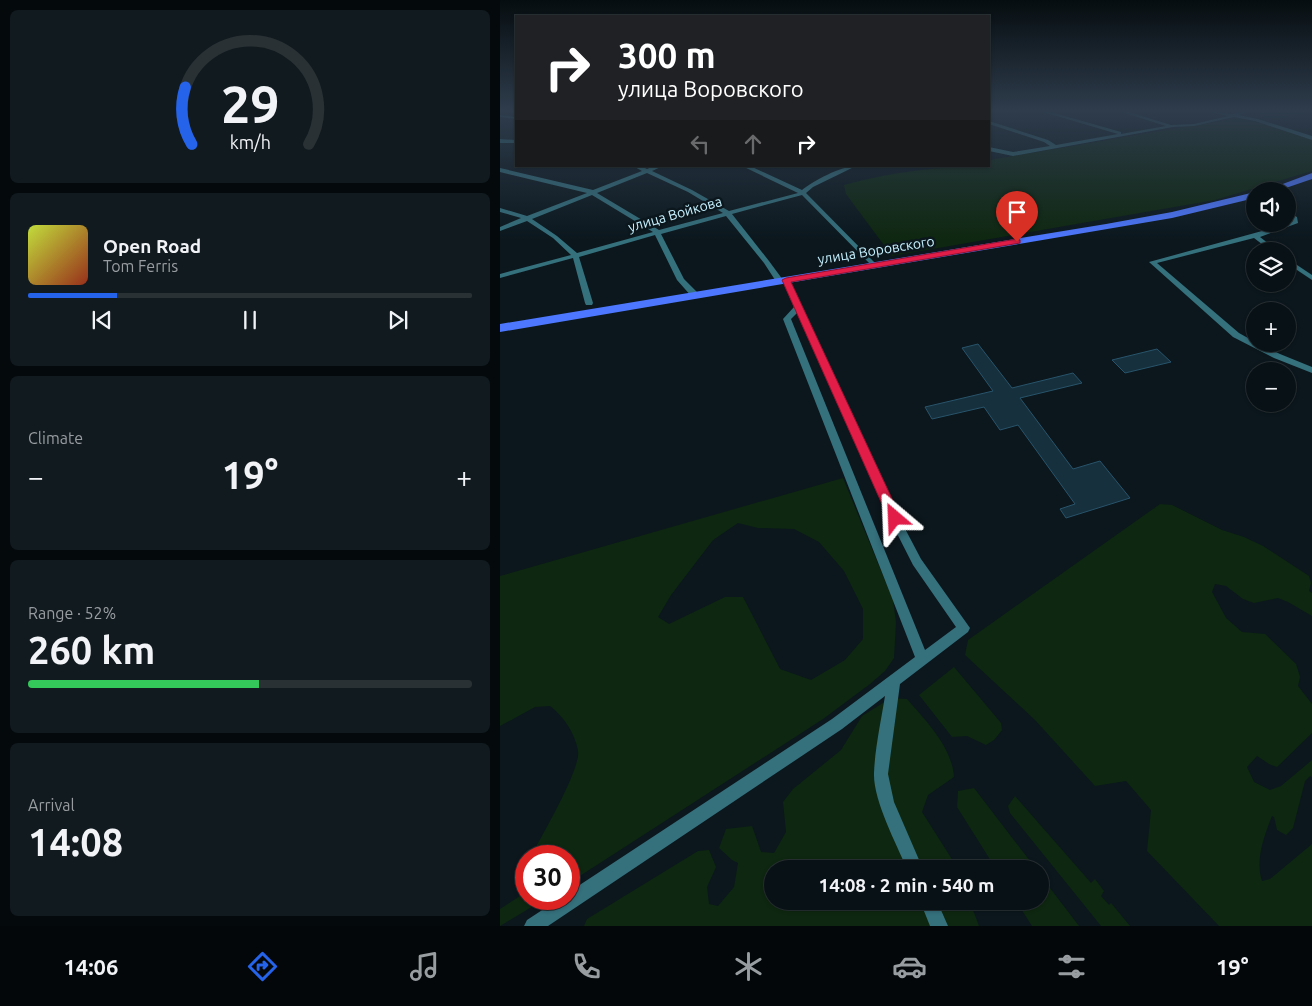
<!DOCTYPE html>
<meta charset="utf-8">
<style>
:root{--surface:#081116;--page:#111a1f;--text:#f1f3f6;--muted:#989da1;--line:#293135;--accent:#2563eb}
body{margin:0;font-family:Ubuntu,sans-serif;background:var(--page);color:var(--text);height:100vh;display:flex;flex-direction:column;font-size:19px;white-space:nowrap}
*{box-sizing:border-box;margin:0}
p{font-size:16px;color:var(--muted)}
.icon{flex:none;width:28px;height:28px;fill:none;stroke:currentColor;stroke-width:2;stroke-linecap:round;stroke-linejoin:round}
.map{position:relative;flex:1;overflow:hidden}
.panel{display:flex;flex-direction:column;gap:10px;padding:10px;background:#04090c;width:500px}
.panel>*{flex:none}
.banner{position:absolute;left:15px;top:15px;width:475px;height:152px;border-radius:0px;box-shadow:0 1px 4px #0004,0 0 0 1px var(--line);background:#202124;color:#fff;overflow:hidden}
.buttons{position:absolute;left:746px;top:182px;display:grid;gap:10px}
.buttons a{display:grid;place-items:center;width:50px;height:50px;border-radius:50%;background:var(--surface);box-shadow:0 1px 4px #0004,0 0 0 1px var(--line);font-size:25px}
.speed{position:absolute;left:15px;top:845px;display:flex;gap:10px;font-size:25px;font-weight:700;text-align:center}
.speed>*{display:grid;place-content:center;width:65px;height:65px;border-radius:50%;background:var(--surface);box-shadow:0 1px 4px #0004,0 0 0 1px var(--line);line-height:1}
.speed .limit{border:8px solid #d22;background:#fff;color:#111}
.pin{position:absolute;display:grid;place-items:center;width:42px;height:42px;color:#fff;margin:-51px -21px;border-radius:50% 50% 50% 0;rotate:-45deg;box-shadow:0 0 5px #0007}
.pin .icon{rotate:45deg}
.me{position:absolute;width:55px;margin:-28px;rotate:334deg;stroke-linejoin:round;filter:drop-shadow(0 0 4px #0008)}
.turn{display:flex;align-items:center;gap:18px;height:105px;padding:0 20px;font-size:22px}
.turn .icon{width:65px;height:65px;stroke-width:2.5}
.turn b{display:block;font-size:35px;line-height:42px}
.lanes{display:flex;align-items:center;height:48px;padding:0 20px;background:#0003;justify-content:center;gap:25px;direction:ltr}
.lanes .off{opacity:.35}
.big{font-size:38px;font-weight:700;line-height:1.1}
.panel .card{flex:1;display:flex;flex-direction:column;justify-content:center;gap:8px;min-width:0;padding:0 18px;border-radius:8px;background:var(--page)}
.panel .dial{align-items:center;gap:0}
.dial svg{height:130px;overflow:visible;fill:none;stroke:var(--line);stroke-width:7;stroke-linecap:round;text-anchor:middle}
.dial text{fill:var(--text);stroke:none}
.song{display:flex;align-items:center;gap:15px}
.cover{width:60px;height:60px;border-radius:8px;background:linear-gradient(135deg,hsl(70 70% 55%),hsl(10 70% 35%))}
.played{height:5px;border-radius:2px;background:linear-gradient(90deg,var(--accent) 20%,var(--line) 20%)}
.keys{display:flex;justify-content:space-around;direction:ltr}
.heat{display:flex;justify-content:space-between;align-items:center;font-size:28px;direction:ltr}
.charge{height:8px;border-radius:4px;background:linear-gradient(90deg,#34c759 52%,var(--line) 0)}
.trip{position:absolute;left:264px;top:860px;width:285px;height:50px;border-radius:25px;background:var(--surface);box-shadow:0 1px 4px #0004,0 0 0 1px var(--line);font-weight:700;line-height:50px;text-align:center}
.tabs{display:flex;height:80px;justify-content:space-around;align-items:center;background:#030709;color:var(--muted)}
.tabs .icon{width:35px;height:35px}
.tabs .current{color:var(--accent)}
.tabs b{font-size:22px;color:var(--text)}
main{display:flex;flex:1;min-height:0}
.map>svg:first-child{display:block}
.green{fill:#0e2710;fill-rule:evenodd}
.building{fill:#17303e;stroke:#28546b}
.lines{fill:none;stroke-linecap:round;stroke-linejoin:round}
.street{fill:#35707d;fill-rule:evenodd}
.primary{fill:#4d77ff;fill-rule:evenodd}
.route{fill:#e11d48;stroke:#92132f}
.labels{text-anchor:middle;stroke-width:5;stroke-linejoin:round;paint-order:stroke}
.far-street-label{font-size:14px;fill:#c6f1ff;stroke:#0b171d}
</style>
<main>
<section class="panel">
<div class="card dial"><svg viewBox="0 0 100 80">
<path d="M14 69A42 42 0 1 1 86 69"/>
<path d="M14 69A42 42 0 0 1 10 34" stroke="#2563eb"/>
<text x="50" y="56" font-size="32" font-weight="700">29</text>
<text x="50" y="72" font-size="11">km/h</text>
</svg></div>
<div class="card">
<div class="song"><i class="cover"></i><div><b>Open Road</b><p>Tom Ferris</p></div></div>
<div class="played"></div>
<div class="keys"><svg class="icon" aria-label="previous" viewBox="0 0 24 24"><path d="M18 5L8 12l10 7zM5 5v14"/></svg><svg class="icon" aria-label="pause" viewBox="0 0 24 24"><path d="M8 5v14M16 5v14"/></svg><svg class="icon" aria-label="next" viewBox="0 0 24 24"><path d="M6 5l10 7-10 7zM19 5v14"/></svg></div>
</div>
<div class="card"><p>Climate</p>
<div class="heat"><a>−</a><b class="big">19°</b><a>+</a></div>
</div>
<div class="card"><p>Range · 52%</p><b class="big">260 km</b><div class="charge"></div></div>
<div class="card"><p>Arrival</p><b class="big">14:08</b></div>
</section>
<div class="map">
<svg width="812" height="926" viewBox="0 0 812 926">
<rect width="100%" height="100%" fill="#0b171d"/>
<!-- green -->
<path class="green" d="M758 110H812V111L776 120 757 115 756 113Z
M739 118 760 123 812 140V171L715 200 392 256 346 194 344 185C391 172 440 166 489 166V160Z
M343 478 393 600 396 622 394 658 385 671 370 684 323 719 69 883V856H31C41 837 81 769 78 751 75 733 64 717 50 706L35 707 0 726V576ZM238 523 258 528 294 529 319 542 344 571 363 609V639L345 660 311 680 280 669 243 597H225L169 624 158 617 171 595 213 540Z
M660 504 672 505 722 530 744 537 763 546 809 576 811 583 809 591 812 593V616L788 602 778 598 754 603 743 599 726 586 715 584 712 592 726 618 742 632 765 634 796 664 800 677 798 686 812 704V733L777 767 769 764 757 756 747 767 754 782 770 790 781 786 812 760V777L810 776 805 781 793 828 786 835 777 830 774 817 772 816C764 836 755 861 762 881L770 879 812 844V926H719L647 851 651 810 626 781 595 786 535 720 465 655 468 640Z
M454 667 501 723 502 730 494 740 486 745 467 736 452 737 419 695Z
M391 698 407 699C426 721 452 747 454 777L428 795 422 812 453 861 463 860 476 869H272V901H478L473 910 479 926H84L87 919 198 851 209 850 216 867 207 887 209 904 218 906 234 887 238 863 232 860 219 848 226 829 252 826 261 852 274 853 286 832 283 802 293 789 341 750 362 716Z
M474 788 536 869H496L457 807 458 791Z
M515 796 591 883 595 879 604 891 601 896 609 905 611 903 630 926H601L510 813 508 806Z
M540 875 579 926H532L516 901H540Z
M26 892V899H45L0 926V909Z"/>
<!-- building -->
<path class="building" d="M478 344 512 388 573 373 582 383 520 398 573 469 600 461 630 498 566 518 560 509 575 504 518 425 500 430 484 407 432 419 425 407 493 391 462 348Z
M657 349 671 362 625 373 612 360Z"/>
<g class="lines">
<!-- street -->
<path class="street" d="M536 110H544L621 132V134L666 126 615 110H623L671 125 694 124 728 116 701 110C711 110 720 113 731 114 737 114 744 110 751 110L739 115 758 119 812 136V140L755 121 734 117 694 126 673 127 513 156 489 151V147L513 152 550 146 544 142 489 124V121L548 140 556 145 618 134Z
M0 115 16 117V119L0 117Z
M0 139 16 140V143H0Z
M133 166H141L147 169 154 166H163L152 171 192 190 229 211 298 193 242 166H250L302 190C313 181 341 166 356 166L313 187 306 193 376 264V266H372L302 195 232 214 269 261 283 280 286 278 290 280 392 504 421 559 470 628 468 632 400 684 388 774 394 802 423 869H407C396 843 373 800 374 773 375 748 381 721 385 696L342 729 48 926H24L27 920 59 899H69V892L332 719 415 657 283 319 294 307 283 282 277 283 264 263 226 216 161 234 184 279 198 293V297H192L177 280 155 235 79 257 93 303 92 305H86L85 303 73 258 0 278V274L71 255 53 238 27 221 0 231V227L21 218 0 212V208L27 216 87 193 0 172V168L93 190 142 171ZM147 173 188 192 223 213 159 230 97 193ZM92 195 153 232 77 253 57 236 32 219ZM297 313 382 504 413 565 456 627 425 650 291 319Z
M788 212 797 217 798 223 760 237 778 251H771L754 238 657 263 739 333 755 342V344H759L780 354 812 367V373L774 358 733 337 649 262 788 224 793 221 788 216Z
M788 259 812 275V280L788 264Z
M420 901H437L448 926H430Z"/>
<!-- primary -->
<path class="primary" d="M812 173V179L777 191H764Z
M755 192V198L672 218 0 332V324L606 224 672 212Z"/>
</g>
<!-- sky -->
<linearGradient id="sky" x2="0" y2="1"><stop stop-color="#060d10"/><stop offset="0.46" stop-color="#2e3c4c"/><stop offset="1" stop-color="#2e3c4c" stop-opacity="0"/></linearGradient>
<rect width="812" height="240" fill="url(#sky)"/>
<!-- route -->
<path class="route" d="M517 239 520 240V243L291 282 401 518 399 522H390L282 280 286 278Z"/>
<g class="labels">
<!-- far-street labels -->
<g class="far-street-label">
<text transform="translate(175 214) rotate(-16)" y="5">улица Войкова</text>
<text transform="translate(376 250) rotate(-9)" y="5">улица Воровского</text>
</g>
</g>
</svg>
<div class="buttons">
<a><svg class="icon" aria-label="sound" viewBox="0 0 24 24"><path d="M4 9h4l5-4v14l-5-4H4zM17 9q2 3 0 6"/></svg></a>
<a><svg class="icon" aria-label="layers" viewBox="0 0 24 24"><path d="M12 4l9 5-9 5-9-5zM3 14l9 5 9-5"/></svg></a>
<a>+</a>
<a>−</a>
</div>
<div class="speed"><div class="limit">30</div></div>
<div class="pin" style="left:517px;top:242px;background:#d93025"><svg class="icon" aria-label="arrive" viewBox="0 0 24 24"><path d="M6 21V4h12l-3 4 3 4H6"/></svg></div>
<svg class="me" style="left:395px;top:518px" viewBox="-20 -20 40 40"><path d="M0-17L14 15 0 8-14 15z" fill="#e11d48" stroke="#fff" stroke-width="4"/></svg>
<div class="trip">14:08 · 2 min · 540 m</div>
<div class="banner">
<div class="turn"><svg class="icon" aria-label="right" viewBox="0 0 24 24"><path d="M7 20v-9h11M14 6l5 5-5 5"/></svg><div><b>300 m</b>улица Воровского</div></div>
<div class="lanes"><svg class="icon off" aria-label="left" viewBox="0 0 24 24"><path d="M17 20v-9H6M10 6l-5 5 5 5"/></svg><svg class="icon off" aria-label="ahead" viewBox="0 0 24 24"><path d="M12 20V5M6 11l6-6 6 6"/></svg><svg class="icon" aria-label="right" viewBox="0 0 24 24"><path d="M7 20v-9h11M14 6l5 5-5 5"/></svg></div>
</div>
</div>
</main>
<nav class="tabs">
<b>14:06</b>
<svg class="icon current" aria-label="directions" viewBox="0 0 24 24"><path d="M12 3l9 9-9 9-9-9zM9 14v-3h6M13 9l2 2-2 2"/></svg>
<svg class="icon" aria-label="music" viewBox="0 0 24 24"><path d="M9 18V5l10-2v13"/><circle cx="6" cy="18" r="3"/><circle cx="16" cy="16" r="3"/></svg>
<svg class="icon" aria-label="phone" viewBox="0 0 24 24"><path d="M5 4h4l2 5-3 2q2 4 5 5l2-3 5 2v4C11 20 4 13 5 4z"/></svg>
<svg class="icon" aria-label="climate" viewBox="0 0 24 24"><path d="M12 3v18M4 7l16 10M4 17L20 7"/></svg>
<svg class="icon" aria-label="car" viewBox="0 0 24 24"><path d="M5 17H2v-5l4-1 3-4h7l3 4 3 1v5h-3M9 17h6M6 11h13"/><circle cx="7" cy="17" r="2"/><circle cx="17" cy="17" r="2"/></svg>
<svg class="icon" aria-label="filters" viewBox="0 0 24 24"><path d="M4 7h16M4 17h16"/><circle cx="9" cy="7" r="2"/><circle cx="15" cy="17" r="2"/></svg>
<b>19°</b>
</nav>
